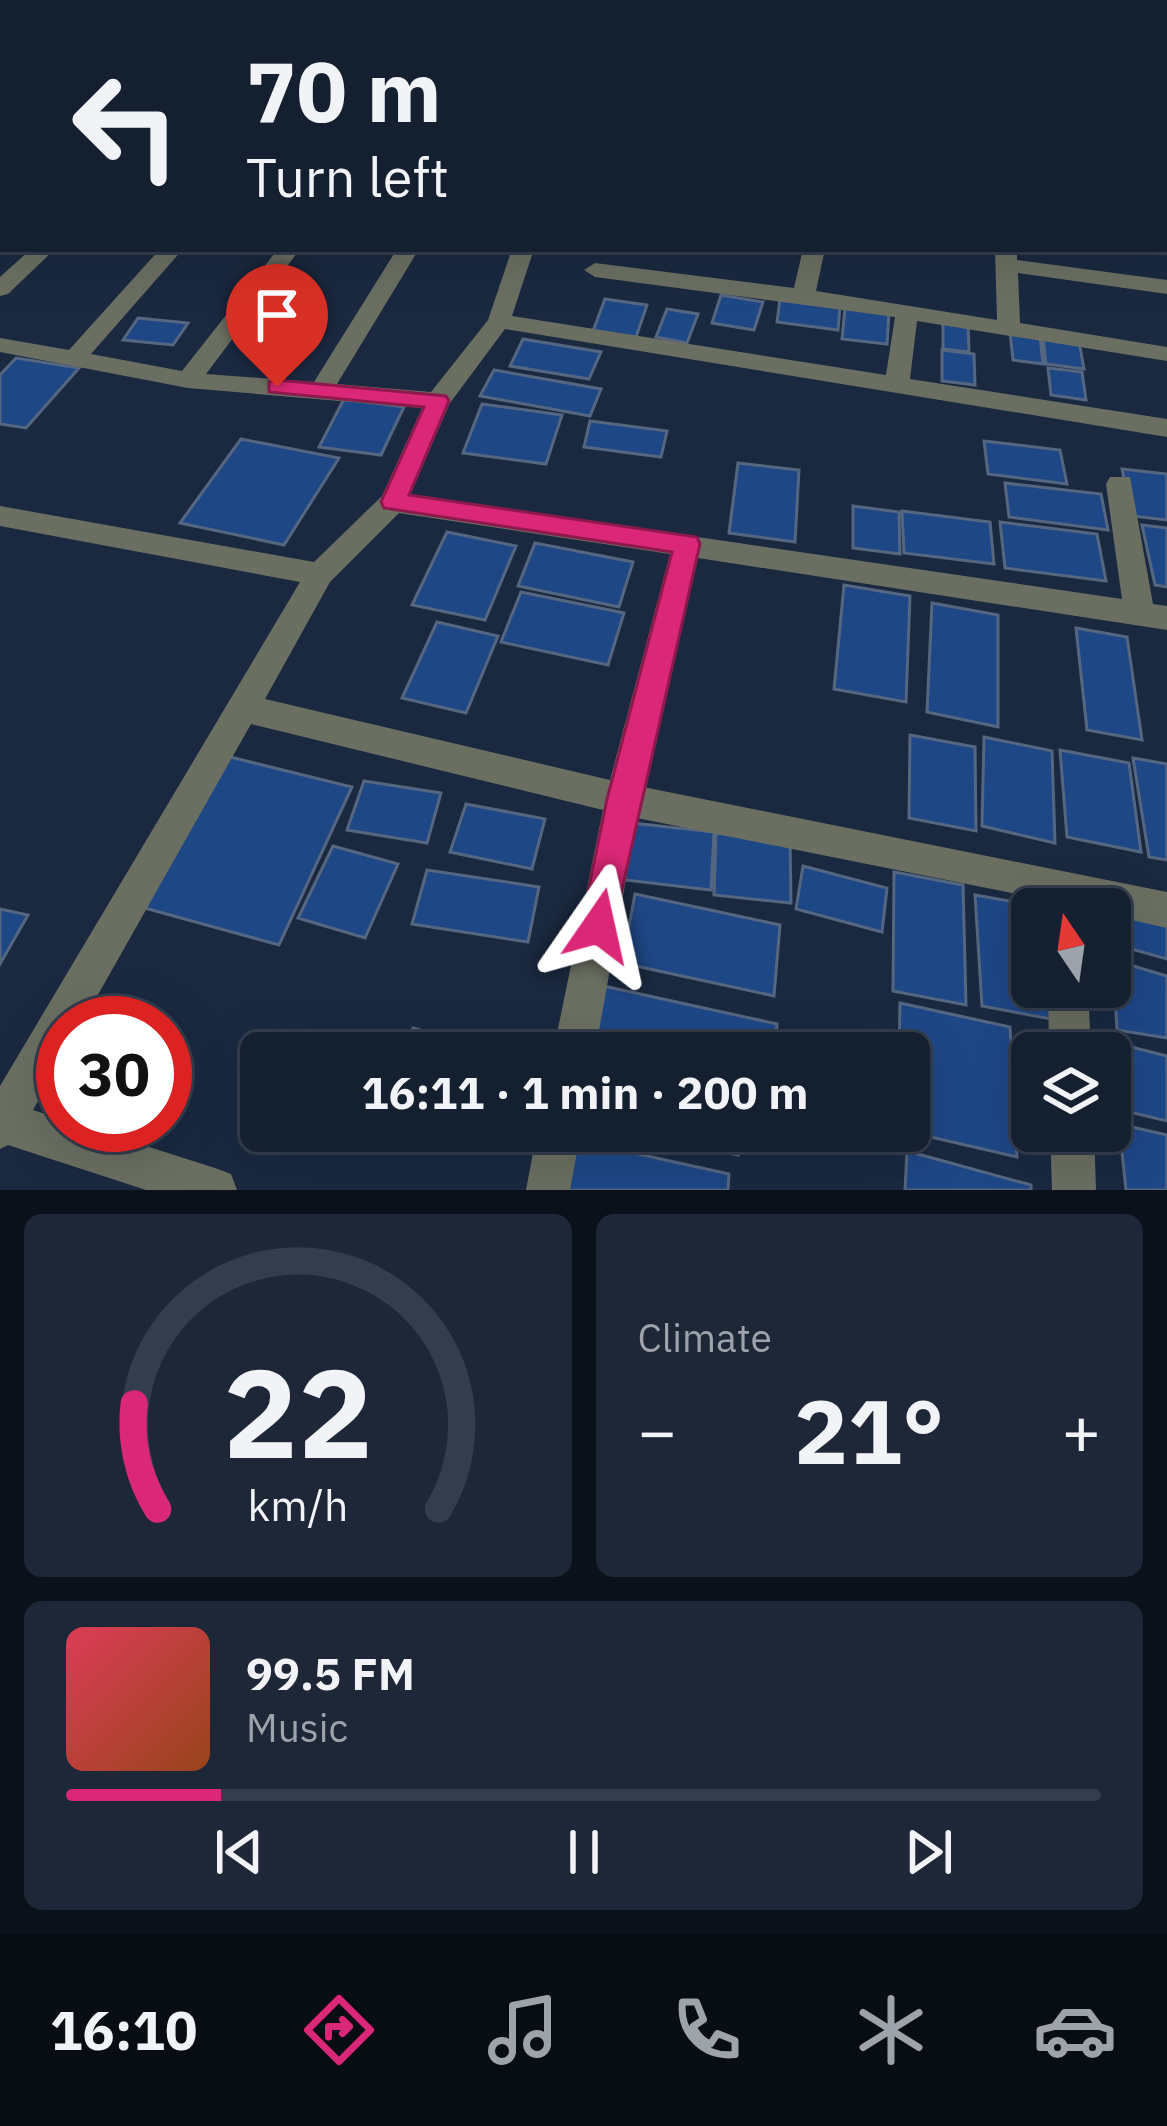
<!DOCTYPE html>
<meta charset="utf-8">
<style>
:root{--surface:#141f30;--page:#1d2738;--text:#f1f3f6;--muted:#9da2ab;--line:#333d4c;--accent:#db2777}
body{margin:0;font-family:"IBM Plex Sans",sans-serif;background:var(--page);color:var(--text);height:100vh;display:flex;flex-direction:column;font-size:45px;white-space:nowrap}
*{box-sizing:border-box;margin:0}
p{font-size:39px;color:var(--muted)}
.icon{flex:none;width:66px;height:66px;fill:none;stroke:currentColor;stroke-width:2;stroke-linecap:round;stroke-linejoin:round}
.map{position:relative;height:1190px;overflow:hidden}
.panel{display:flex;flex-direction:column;gap:24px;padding:24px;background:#0b111a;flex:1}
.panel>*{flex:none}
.hud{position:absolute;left:0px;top:0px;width:1167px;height:252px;box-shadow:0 12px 48px #0002,0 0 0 3px var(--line);background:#141f30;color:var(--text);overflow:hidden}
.needle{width:78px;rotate:347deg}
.buttons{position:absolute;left:1011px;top:888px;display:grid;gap:24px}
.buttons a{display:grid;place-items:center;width:120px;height:120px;border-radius:18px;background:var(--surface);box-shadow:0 12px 48px #0002,0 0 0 3px var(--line);font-size:60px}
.speed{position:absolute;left:36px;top:996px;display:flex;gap:24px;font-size:60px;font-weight:700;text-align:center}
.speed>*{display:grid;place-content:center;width:156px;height:156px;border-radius:50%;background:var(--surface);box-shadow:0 12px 48px #0002,0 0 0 3px var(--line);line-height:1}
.speed .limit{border:18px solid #d22;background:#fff;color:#111}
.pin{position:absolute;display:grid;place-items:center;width:102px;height:102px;color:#fff;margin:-123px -51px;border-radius:50% 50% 50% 0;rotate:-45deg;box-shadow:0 0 12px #0007}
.pin .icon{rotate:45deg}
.me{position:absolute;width:132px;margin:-66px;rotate:11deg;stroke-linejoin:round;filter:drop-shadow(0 0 9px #0008)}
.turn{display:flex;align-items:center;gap:42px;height:252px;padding:0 48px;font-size:54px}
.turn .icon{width:156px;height:156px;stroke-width:2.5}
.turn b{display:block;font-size:84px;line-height:102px}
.big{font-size:90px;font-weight:800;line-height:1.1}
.panel .card{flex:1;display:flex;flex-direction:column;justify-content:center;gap:18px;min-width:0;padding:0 42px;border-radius:18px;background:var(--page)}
.panel .dial{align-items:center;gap:0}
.dial svg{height:312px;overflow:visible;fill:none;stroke:var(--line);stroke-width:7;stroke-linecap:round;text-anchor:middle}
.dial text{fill:var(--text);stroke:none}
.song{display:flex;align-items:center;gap:36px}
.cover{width:144px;height:144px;border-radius:18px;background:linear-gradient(135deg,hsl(350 70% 55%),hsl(20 70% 35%))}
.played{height:12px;border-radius:6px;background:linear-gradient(90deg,var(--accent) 15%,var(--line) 15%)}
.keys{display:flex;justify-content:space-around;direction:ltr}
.heat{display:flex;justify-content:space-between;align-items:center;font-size:66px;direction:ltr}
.panel .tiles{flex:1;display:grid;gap:24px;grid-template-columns:1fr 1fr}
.card:last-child{grid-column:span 2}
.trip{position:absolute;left:240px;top:1032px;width:690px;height:120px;border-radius:18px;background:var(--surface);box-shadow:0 12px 48px #0002,0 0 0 3px var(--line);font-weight:800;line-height:120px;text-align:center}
.menu{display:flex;height:192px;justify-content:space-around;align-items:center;background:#080c13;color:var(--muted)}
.menu .icon{width:84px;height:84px}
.menu .on{color:var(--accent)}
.menu b{font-size:54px;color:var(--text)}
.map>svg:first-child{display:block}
.building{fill:#1e4786;stroke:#556681;stroke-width:3}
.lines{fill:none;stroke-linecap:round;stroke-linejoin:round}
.minor{fill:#6b6f62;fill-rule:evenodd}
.route{fill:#db2777;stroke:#8e194d;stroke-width:3}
</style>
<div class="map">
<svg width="1167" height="1190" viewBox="0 0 1167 1190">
<rect width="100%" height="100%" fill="#1a2940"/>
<!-- building -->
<path class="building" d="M721 295 763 302 754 330 712 323Z
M605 299 647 305 636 337 593 331Z
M780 299 840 306 838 330 777 322Z
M845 308 889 313 887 344 842 339Z
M667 309 698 314 687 343 656 337Z
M138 318 188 323 173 345 123 340Z
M943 321 968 323 969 352 943 349Z
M1010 333 1040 336 1043 364 1013 360Z
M1043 337 1079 341 1084 369 1046 364Z
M523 339 601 352 589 379 510 366Z
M942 350 974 354 975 385 942 381Z
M16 358 79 368 26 428 0 424V375Z
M1048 368 1082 372 1086 400 1051 395Z
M494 370 601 389 590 416 480 396Z
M344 399 404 407 381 455 319 447Z
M482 404 562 415 546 464 463 453Z
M590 421 667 431 661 457 584 447Z
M241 439 339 458 284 545 180 523Z
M984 441 1060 450 1067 484 988 474Z
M738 463 799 470 795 542 729 533Z
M1122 469 1167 474V520L1132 516Z
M1005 483 1101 494 1108 530 1009 517Z
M853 506 899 512 900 554 853 548Z
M902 511 990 522 994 564 904 553Z
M1000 522 1097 534 1106 581 1005 568Z
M1142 525 1167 528V587L1155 585Z
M447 532 516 546 485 620 412 605Z
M535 543 633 562 619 607 518 586Z
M844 585 910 596 906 702 834 689Z
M521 592 624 613 608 665 501 642Z
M932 603 998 615V727L927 712Z
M437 622 498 636 466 713 402 698Z
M1076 628 1127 637 1142 740 1087 730Z
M910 735 975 747 976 831 909 818Z
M984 737 1052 751 1055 843 982 826Z
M1060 750 1129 763 1141 852 1067 837Z
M226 756 352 787 279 945 141 907Z
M1133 758 1167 764V860L1149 857Z
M364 781 441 793 427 843 347 830Z
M466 804 545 819 532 869 450 852Z
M623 822 714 832 711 890 617 879Z
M716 833 790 841 791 903 714 895Z
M333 846 398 864 365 938 298 918Z
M803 866 887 888 882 932 796 909Z
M427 870 539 887 528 942 412 924Z
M894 872 963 885 966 1005 893 991Z
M635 894 780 925 774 996 622 963Z
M975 895 1038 906 1032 909V987H1047L1051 1019 982 1006Z
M0 909 28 915 0 964Z
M1114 914 1167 926V959L1121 946Z
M1113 960 1167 976V1038L1117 1030Z
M599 985 777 1024 775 1053H635L588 1042Z
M900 1003 1010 1027 1017 1157 905 1131H909V1053H899Z
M413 1028 491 1049 490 1053H405Z
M1108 1041 1167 1056V1121L1117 1109Z
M1119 1124 1167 1135V1190H1126Z
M614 1131H740L738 1155Z
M561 1137 729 1174 728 1190H551Z
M907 1151 1031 1185V1190H905Z"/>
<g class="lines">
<!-- minor -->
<path class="minor" d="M51 0H70L49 3Z
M142 0H160L140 3Z
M224 0H242L222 3Z
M301 0H318L299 3Z
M391 0H408L389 3Z
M473 0H490L471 3Z
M499 0H544L546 3H501Z
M557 0H573L555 3Z
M643 0H659L641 3Z
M737 0H767L769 3H738Z
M862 0H878L861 3Z
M995 0H1011L1012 3H996Z
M1063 0H1100L1102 2 1065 3Z
M3 32V43L0 44V33Z
M1164 70H1167V80H1164Z
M1164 112H1167V122H1164Z
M0 147 3 148V160L0 159Z
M1164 161 1167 162V174L1164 173Z
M3 179V193L0 194V180Z
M1164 219H1167V231H1164Z
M31 249H55L8 294 0 296V277Z
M160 249H183L91 354 182 371 278 249H300L206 374 314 382 397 249H419L337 384 431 392 488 320 512 249H534L512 316 886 375 895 317 595 277 584 270 595 263 794 288 803 249H825L816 291 997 320 995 249H1017V260L1167 280V294L1018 273 1020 323 1167 347V361L917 321 910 379 1167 419V437L505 329 450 403 410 495 1122 599 1106 484 1110 477H1130L1153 604 1167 606V630L698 558 643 787 1167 892V928L1110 915V909H1047V900L637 818 595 1053H553L603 810 251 724 82 1023H63V1057L33 1110 63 1120V1125H80L215 1168 231 1174 237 1190H146L8 1145 0 1149V1086L300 582 0 526V506L314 562 382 496 422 408 188 388 0 352V338L69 350ZM399 513 670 554 610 780 265 699 330 582Z
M1048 987H1088L1091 1053H1049Z
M537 1131H581L570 1190H526Z
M1050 1131H1094L1096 1190H1052Z"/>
</g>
<!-- route -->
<path class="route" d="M277 380 446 396 449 401 409 495 697 537 700 544 611 938 599 943 587 938 581 926 607 799 672 552 384 508 381 502 424 407 269 392V382Z"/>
</svg>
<div class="buttons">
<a><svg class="needle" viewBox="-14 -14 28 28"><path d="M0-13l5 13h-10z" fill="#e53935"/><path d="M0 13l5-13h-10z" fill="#9da2ab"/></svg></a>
<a><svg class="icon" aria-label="layers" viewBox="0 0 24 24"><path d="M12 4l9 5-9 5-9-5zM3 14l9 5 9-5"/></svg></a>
</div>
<div class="speed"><div class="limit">30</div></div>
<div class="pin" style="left:277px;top:387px;background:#d93025"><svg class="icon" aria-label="arrive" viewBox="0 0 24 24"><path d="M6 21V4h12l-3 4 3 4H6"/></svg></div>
<svg class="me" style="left:599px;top:926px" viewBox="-20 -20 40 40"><path d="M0-17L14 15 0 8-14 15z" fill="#db2777" stroke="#fff" stroke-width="4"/></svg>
<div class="trip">16:11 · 1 min · 200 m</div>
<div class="hud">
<div class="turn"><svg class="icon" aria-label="left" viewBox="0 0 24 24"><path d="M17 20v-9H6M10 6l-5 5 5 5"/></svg><div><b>70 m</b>Turn left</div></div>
</div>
</div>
<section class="panel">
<div class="tiles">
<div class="card dial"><svg viewBox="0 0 100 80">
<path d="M14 69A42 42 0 1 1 86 69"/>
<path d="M14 69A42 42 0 0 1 8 42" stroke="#db2777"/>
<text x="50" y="56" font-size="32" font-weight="700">22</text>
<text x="50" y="72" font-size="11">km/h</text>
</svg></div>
<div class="card"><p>Climate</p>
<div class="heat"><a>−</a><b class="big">21°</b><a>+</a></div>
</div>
<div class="card">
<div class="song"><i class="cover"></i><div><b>99.5 FM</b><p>Music</p></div></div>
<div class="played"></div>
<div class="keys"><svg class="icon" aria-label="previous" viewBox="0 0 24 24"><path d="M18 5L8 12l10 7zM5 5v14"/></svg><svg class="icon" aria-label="pause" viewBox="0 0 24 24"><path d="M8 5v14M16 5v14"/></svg><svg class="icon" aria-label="next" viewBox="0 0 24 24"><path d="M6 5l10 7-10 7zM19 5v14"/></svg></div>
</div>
</div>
</section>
<nav class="menu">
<b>16:10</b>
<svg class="icon on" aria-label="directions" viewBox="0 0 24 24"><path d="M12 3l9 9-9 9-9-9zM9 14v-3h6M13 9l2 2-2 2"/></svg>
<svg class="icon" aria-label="music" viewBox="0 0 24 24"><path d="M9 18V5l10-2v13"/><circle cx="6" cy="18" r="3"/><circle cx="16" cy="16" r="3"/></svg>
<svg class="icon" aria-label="phone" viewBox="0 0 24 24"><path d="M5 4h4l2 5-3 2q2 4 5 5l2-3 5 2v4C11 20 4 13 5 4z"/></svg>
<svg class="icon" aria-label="climate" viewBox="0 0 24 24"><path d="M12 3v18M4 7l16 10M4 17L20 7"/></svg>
<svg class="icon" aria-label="car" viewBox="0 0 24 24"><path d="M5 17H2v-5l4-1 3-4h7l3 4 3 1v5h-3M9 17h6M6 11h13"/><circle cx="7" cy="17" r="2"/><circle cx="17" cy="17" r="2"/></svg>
</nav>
